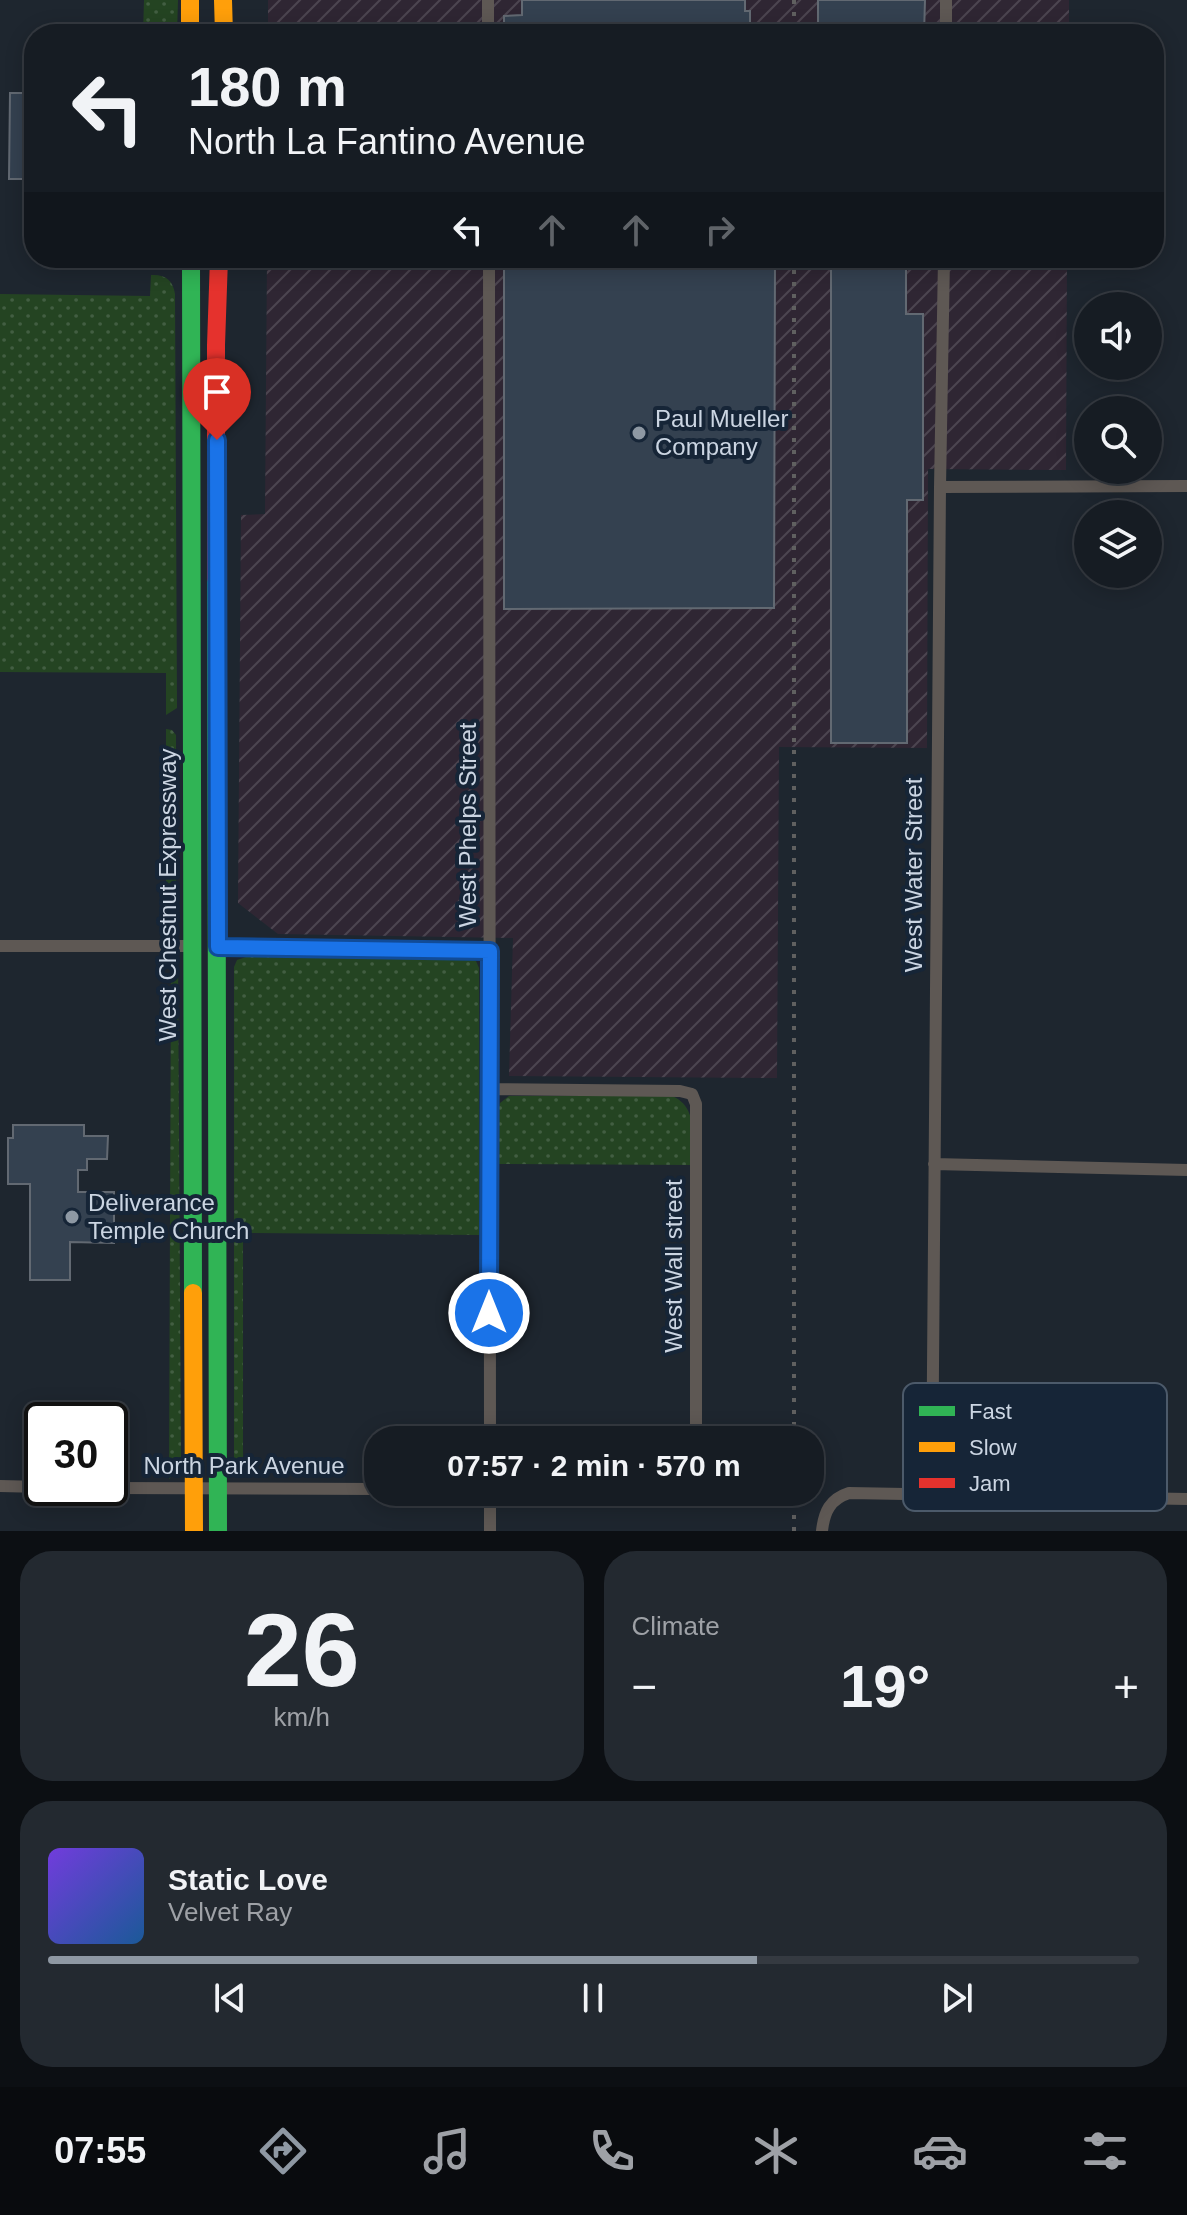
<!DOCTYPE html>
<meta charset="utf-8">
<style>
:root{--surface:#161c23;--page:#232930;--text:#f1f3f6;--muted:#9ea1a6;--line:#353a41;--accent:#8e98a3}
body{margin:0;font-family:Helvetica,sans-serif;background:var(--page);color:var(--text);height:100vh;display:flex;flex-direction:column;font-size:30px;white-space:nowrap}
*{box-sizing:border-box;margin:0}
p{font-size:26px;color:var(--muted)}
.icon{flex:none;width:44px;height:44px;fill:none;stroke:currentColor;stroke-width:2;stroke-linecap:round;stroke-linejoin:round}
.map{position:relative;height:1531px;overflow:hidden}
.drawer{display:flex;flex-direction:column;gap:20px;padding:20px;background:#0c0f13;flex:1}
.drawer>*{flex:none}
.guide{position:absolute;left:24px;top:24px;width:1140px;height:244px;border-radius:32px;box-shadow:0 4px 20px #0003,0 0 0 2px var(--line);background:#161c23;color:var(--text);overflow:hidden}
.fabs{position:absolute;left:1074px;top:292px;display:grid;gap:16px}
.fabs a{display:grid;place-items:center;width:88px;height:88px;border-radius:50%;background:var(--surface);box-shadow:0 4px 20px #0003,0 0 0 2px var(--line);font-size:40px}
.speed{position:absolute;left:24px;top:1402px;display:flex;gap:16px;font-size:40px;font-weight:700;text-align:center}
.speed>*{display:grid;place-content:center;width:104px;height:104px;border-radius:50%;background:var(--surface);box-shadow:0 4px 20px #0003,0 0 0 2px var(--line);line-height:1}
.speed .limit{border:4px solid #111;border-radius:12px;background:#fff;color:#111}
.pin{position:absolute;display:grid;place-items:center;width:68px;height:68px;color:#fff;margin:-82px -34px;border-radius:50% 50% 50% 0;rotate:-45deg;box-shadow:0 0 8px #0007}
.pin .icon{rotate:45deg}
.me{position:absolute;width:88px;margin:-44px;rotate:0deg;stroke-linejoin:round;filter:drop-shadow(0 0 6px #0008)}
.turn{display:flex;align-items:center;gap:28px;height:168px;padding:0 32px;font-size:36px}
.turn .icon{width:104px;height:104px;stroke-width:2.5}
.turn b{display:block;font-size:56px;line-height:68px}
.lanes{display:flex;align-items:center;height:76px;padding:0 32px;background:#0003;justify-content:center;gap:40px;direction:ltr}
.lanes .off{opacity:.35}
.big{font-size:60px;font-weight:700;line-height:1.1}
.drawer .card{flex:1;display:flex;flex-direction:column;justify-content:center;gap:12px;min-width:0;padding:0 28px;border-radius:32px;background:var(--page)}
.drawer .dial{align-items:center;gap:0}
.dial b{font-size:104px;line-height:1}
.song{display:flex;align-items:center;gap:24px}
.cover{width:96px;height:96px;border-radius:12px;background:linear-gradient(135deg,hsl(260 70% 55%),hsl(210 70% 35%))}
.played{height:8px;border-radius:4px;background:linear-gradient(90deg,var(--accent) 65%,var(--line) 65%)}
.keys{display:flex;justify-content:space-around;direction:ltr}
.heat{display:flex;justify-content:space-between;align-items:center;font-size:44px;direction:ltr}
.drawer .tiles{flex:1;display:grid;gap:20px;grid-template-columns:1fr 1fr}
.card:last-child{grid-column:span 2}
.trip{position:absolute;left:364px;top:1426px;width:460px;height:80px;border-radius:32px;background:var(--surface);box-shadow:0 4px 20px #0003,0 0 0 2px var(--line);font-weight:700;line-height:80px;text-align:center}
.tabs{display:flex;height:128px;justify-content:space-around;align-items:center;background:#090b0e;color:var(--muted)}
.tabs .icon{width:56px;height:56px}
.tabs .current{color:var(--accent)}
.tabs b{font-size:36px;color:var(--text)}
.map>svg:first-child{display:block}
.industrial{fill:url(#industrial-furrows)}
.green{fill:url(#green-dots)}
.building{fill:#344150;stroke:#626972;stroke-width:2}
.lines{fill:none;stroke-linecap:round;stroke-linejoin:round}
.street{stroke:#5e5854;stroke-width:12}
.fast{stroke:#30b455;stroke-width:18}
.slow{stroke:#ff9f0a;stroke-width:18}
.jam{stroke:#e5322d;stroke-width:18}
.rail{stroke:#606060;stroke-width:4;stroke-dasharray:4 8;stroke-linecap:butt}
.route-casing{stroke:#114b97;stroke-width:20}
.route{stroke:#1a73e8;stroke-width:14}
.poi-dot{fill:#8e98a3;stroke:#162537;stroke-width:3}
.labels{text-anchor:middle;stroke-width:8;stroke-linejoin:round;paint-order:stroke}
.poi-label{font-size:24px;fill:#cbd5e2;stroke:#162537;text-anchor:start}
.street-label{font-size:24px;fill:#cbd5e2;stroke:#162537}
.key{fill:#162537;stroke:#4c5a6a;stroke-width:2}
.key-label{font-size:22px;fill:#cbd5e2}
</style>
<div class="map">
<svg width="1187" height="1531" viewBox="0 0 1187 1531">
<defs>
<pattern id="industrial-furrows" width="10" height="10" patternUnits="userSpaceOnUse" patternTransform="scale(2)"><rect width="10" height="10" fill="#2f2633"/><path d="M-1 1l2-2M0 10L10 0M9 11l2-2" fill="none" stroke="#4c4550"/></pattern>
<pattern id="green-dots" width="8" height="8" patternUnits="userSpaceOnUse" patternTransform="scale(2)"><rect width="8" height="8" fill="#244422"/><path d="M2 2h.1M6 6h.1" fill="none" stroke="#425e42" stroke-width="1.8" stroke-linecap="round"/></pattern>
</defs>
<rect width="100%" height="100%" fill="#1e262f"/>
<!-- industrial -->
<path class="industrial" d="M268 0H1069V34H268Z
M267 258H1067L1066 470 928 469 927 748 779 747 777 1078 509 1076 513 938 278 934 238 903 241 515 265 514Z"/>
<!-- green -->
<path class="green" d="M144 0H178L177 34H143Z
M151 275C165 274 173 280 175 294L177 708 166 715V673L0 672V294L150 296Z
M166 729 172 730 176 735V931L171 939 166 940Z
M249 956 470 958 476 961 479 968V1235L243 1233V1478L234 1471V967L237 960Z
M171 958 178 963 181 1461 179 1470 169 1479Z
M509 1096H672C699 1107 692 1140 693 1165L499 1164 498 1110 500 1103Z"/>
<!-- building -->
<path class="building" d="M522 0H745V11H750V34H504V16L522 15Z
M818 0H925L924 34H834V24H818Z
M10 93H34V179H9Z
M504 258H775L774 608 504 609Z
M831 258H906V314H923V500H907V743H831Z
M13 1125H84V1136H108L107 1159H87V1170H78V1192H114V1243L70 1242V1280H30V1184H8V1138H13Z"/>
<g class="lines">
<!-- street -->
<path class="street" d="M488 0V34
M946 34V0
M489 258 490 1440
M940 487 1187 486
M0 946H192
M218 947 490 951
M489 1089 680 1091 692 1094 696 1104V1440
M934 1164 1187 1170
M0 1486 42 1487
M110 1488 378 1489
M748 1492H775
M932 1493 940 487 944 258
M490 1531V1492
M822 1531C824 1512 830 1499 849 1493L1187 1499"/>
<!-- fast -->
<path class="fast" d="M191 258 193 1293
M216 578 218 1531"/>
<!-- slow -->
<path class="slow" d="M190 0V34
M223 0 224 34
M193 1293 194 1531"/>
<!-- jam -->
<path class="jam" d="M216 578V345L219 258"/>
<!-- rail -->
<path class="rail" d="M794 0V34
M794 258V1440
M794 1531V1492"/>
</g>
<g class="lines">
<defs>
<path id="route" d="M217 440 218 947 490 951 489 1313"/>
</defs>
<!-- route casing -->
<use href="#route" class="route-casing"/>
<!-- route -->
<use href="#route" class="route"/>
</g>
<!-- markers -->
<g class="poi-dot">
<circle cx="639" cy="433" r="8"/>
<circle cx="72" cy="1217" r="8"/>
</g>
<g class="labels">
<!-- poi labels -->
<g class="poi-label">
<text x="655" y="427">Paul Mueller<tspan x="655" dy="28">Company</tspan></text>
<text x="88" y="1211">Deliverance<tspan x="88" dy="28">Temple Church</tspan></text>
</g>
<!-- street labels -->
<g class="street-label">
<text transform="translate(468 825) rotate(-90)" y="8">West Phelps Street</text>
<text transform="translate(914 875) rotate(-90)" y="8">West Water Street</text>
<text transform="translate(168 895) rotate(-90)" y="8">West Chestnut Expressway</text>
<text transform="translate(674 1266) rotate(-90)" y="8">West Wall street</text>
<text x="244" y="1474">North Park Avenue</text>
</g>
</g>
<!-- legend -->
<rect x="903" y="1383" width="264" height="128" rx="12" class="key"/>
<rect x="919" y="1406" width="36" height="10" fill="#30b455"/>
<rect x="919" y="1442" width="36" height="10" fill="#ff9f0a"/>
<rect x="919" y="1478" width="36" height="10" fill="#e5322d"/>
<g class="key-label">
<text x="969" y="1419">Fast</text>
<text x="969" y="1455">Slow</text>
<text x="969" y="1491">Jam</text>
</g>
</svg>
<div class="fabs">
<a><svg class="icon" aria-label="sound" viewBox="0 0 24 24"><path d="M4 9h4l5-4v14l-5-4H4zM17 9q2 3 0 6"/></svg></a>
<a><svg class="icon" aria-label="search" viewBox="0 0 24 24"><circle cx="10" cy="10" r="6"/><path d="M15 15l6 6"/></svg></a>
<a><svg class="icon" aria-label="layers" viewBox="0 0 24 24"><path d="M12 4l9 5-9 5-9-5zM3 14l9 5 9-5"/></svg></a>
</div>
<div class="speed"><div class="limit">30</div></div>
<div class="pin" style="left:217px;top:440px;background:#d93025"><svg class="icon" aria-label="arrive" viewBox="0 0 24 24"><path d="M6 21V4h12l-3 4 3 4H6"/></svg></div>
<svg class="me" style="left:489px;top:1313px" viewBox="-20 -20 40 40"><circle r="17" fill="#1a73e8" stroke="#fff" stroke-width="3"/><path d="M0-11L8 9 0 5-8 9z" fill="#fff"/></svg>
<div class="trip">07:57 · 2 min · 570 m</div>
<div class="guide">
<div class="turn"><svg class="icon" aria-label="left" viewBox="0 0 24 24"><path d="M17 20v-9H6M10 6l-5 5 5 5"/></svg><div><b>180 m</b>North La Fantino Avenue</div></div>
<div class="lanes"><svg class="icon" aria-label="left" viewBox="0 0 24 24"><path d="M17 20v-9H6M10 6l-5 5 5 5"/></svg><svg class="icon off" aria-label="ahead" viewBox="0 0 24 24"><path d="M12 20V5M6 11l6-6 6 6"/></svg><svg class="icon off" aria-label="ahead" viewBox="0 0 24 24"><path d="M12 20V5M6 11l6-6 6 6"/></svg><svg class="icon off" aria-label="right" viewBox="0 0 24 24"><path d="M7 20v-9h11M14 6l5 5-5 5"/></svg></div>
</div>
</div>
<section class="drawer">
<div class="tiles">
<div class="card dial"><b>26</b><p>km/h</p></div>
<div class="card"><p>Climate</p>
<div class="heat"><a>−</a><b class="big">19°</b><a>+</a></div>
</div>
<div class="card">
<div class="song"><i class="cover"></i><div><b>Static Love</b><p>Velvet Ray</p></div></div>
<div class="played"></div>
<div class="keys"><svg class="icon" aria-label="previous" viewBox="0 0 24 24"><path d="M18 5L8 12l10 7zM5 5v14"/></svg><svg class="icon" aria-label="pause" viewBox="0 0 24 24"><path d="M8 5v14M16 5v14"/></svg><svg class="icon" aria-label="next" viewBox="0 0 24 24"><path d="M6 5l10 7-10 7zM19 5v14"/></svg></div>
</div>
</div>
</section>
<nav class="tabs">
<b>07:55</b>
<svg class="icon current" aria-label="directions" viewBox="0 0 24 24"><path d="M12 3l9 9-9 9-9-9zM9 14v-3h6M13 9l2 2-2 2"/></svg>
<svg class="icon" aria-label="music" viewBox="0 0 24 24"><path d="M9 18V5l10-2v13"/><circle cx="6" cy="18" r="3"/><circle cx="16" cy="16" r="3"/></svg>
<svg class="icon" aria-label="phone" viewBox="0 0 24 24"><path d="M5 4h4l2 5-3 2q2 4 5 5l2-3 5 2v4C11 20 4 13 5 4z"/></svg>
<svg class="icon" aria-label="climate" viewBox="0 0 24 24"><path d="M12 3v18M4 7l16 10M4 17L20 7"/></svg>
<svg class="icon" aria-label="car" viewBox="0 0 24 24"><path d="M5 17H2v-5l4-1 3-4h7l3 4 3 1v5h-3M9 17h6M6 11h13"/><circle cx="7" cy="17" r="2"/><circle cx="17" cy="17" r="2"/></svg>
<svg class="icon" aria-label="filters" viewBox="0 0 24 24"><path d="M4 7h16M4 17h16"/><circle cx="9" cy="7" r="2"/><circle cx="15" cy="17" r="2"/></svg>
</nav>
